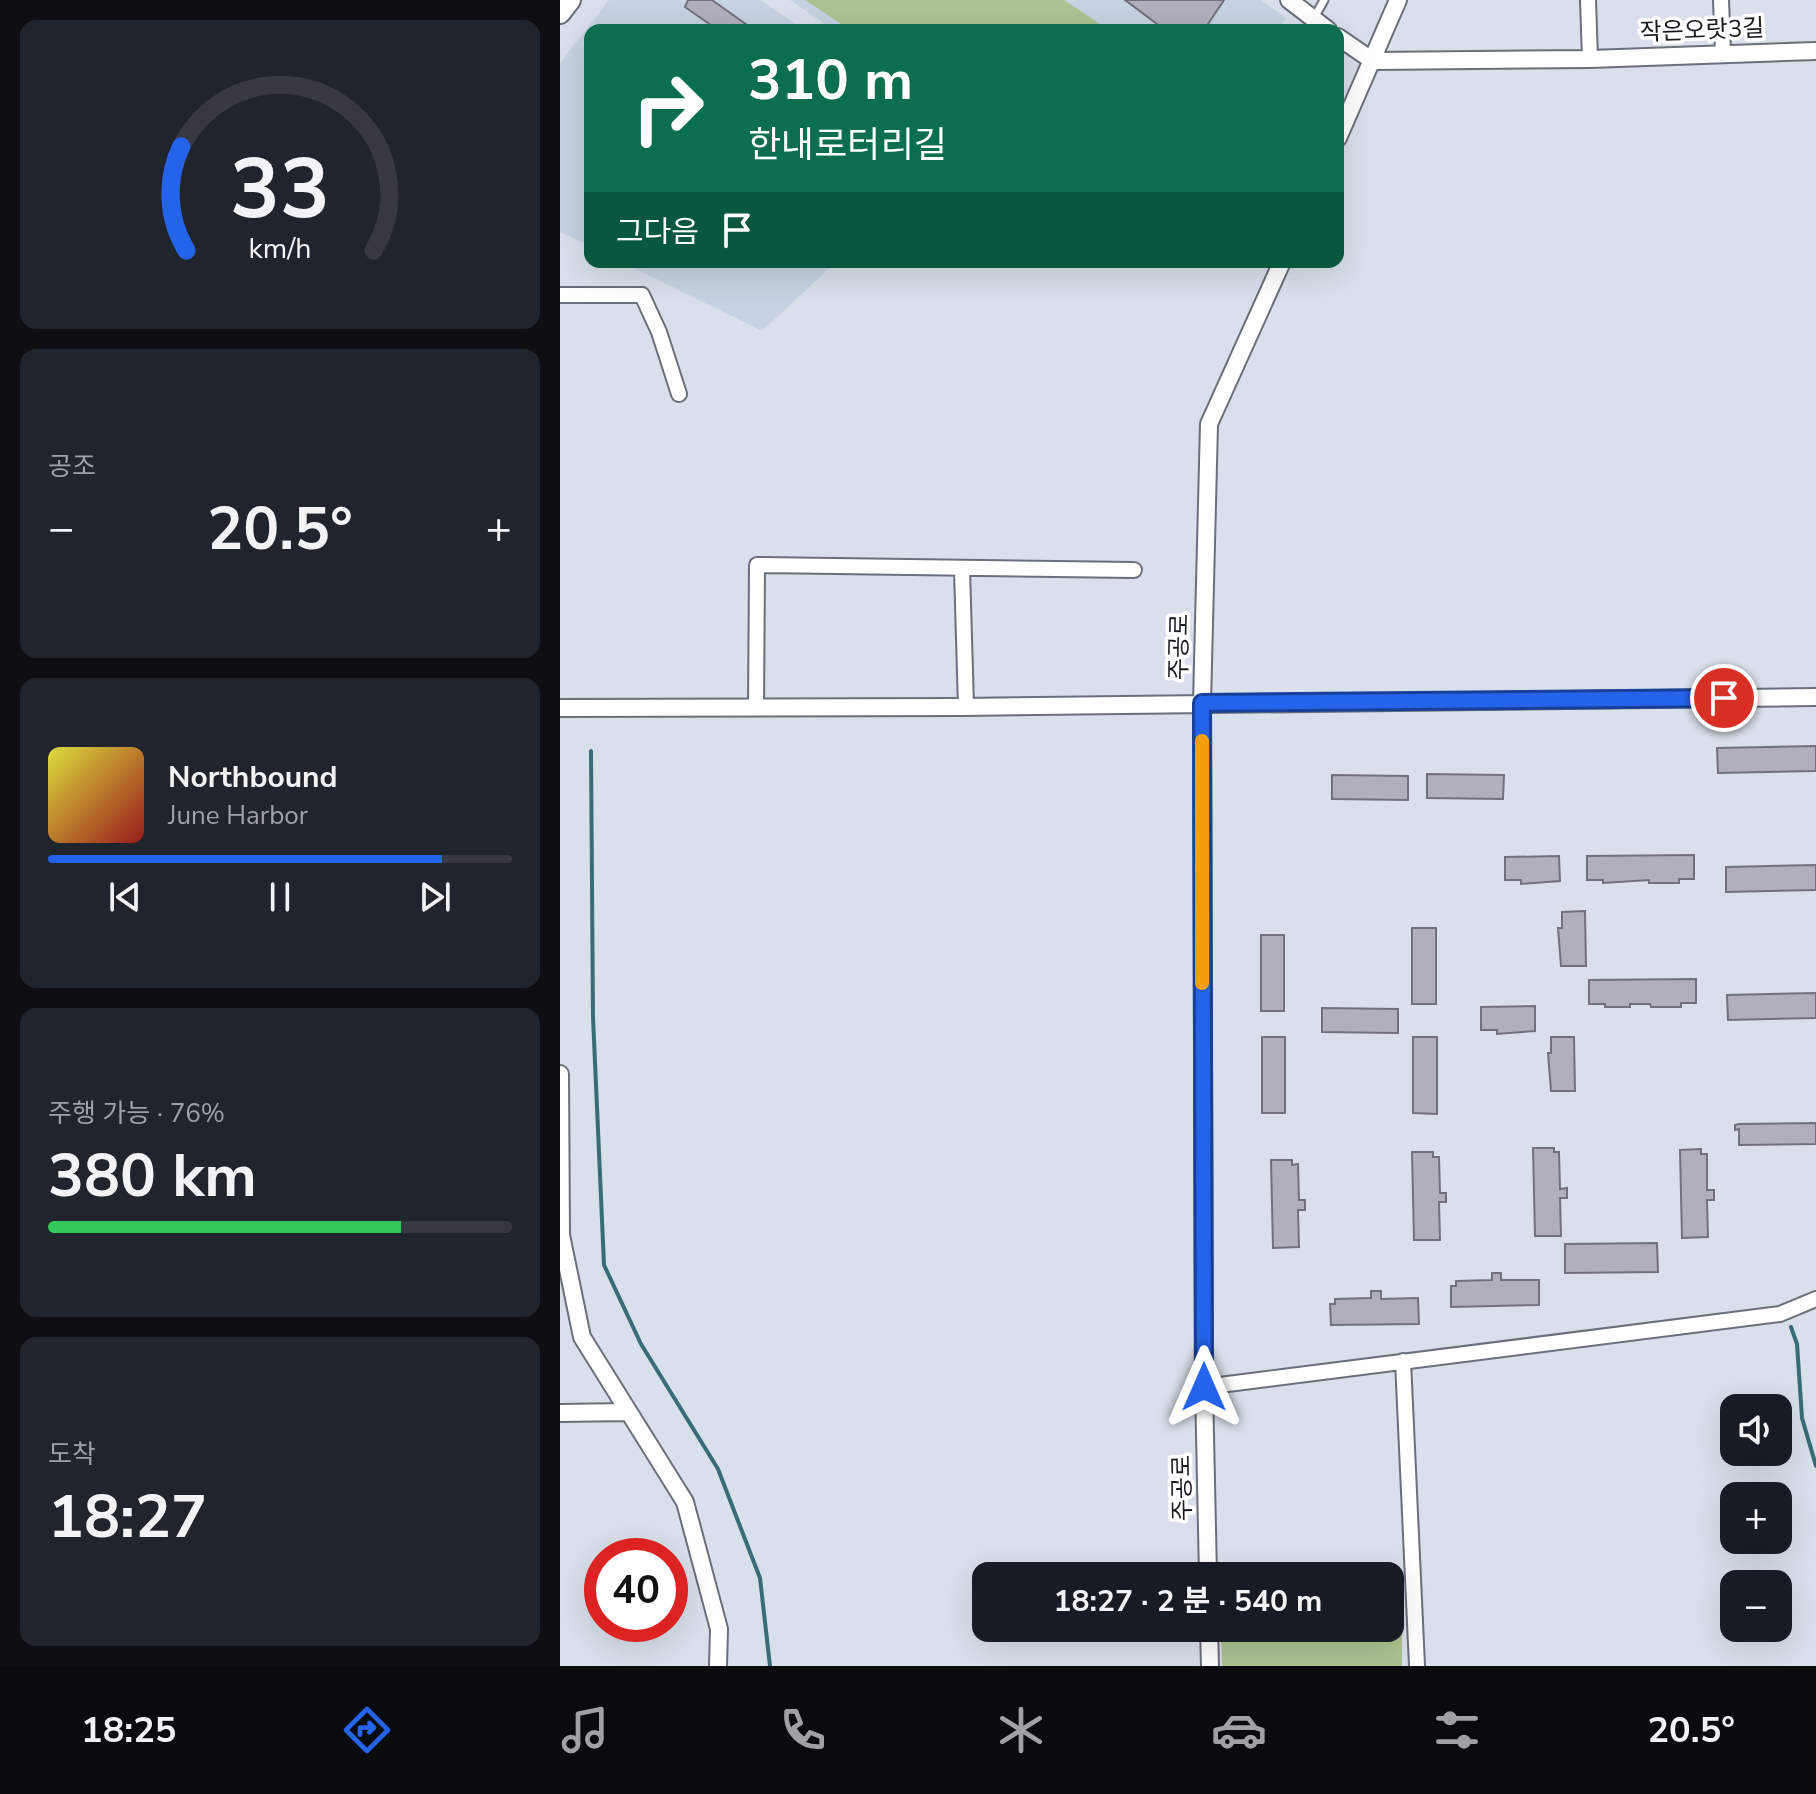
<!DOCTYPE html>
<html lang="ko">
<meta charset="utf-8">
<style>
:root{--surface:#171b24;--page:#20242c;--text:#f1f3f6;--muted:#9ea1a6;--line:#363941;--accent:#2563eb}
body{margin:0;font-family:"Nunito Sans","Noto Sans KR",sans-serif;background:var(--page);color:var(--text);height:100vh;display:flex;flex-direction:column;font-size:30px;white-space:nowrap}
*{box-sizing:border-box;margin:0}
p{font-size:26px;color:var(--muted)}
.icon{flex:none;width:44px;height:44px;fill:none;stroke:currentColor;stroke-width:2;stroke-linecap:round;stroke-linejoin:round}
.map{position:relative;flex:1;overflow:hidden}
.side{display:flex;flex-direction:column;gap:20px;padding:20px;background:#0d0f14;width:560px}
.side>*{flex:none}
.top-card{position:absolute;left:24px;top:24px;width:760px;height:244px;border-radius:16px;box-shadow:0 8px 32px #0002;background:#0b6e4f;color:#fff;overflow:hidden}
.tools{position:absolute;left:1160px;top:1394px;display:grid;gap:16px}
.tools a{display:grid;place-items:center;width:72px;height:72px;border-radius:16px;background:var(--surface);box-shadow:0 8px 32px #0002;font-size:40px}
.speed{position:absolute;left:24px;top:1538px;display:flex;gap:16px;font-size:40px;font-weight:700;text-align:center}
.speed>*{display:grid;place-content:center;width:104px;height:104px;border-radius:50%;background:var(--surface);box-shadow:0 8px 32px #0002;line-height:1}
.speed .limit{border:12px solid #d22;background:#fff;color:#111}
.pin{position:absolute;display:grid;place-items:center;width:68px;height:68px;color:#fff;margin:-34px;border:4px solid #fff;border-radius:50%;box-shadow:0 2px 8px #0007}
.me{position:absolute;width:88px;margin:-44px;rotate:0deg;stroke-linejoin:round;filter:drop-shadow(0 0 6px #0008)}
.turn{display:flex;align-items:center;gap:28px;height:168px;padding:0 32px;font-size:36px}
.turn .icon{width:104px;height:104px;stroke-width:2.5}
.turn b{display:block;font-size:56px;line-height:68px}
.then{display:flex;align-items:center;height:76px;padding:0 32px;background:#0003;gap:16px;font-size:30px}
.big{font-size:60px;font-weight:700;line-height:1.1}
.side .tile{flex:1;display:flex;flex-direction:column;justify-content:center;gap:12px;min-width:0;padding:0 28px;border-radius:16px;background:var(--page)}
.side .dial{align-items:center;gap:0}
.dial svg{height:208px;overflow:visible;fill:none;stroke:var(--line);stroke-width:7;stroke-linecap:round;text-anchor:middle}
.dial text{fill:var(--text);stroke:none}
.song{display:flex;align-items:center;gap:24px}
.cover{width:96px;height:96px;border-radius:12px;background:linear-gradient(135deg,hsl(60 70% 55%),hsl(0 70% 35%))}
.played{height:8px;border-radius:4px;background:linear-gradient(90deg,var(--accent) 85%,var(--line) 85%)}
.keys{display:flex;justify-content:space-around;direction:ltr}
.heat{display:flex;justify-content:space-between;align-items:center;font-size:44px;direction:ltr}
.charge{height:12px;border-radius:6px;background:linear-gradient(90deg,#34c759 76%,var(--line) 0)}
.trip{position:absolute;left:412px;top:1562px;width:432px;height:80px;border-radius:16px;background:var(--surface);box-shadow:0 8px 32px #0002;font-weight:700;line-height:80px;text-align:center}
.tab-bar{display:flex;height:128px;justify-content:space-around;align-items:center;background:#090b0e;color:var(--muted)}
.tab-bar .icon{width:56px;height:56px}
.tab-bar .current{color:var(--accent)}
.tab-bar b{font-size:36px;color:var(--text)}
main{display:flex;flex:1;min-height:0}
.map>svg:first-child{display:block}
.built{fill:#c7d2e2}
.green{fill:#aec391}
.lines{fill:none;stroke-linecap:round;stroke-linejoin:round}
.stream{stroke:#366d78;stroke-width:4}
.building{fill:#afb0bb;stroke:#71717c;stroke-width:2}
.service-casing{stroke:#6a7079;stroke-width:11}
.minor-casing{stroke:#6a7079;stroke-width:18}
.tertiary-casing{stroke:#6a7079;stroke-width:20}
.secondary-casing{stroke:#6a7079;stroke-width:24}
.service{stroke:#fff;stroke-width:7}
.minor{stroke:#fff;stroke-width:14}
.tertiary{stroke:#fff;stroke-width:16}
.secondary{stroke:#fff;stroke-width:20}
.route-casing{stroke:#184099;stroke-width:20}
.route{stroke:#2563eb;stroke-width:14}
.slow{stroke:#f59e0b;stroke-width:14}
.labels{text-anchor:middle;stroke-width:7;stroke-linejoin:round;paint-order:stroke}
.street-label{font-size:24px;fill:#191c1f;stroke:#fff}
</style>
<main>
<section class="side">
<div class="tile dial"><svg viewBox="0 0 100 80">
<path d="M14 69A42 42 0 1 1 86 69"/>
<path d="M14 69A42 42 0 0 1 12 29" stroke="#2563eb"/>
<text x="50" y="56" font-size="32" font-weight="700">33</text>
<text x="50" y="72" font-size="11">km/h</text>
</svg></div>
<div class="tile"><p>공조</p>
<div class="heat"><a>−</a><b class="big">20.5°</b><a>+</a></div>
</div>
<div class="tile">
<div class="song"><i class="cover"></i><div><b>Northbound</b><p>June Harbor</p></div></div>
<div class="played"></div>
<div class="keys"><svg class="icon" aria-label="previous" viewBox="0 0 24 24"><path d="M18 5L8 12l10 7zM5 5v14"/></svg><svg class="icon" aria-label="pause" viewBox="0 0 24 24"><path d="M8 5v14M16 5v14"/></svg><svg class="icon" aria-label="next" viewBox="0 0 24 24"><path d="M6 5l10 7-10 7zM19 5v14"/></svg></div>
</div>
<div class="tile"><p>주행 가능 · 76%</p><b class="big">380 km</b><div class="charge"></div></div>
<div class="tile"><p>도착</p><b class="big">18:27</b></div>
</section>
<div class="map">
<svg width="1256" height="1666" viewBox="0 0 1256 1666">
<rect width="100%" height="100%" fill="#d9e0eb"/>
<!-- built -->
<path class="built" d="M49 0H201L244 30H30V246L0 232V63Z
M230 0H701L726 18 717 30H274Z
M62 262H276L202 331Z"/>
<!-- green -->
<path class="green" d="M245 0H504L549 30H290Z
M842 1627V1666H662L661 1628Z"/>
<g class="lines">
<!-- stream -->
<path class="stream" d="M31 751 33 1017 44 1265 81 1344 158 1469 200 1578 210 1666
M1231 1327 1237 1344 1242 1418 1256 1466"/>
</g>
<!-- building -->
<path class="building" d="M128 0H152L194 30H158L125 7Z
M565 0H664L644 30H605Z
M1256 746V771L1158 773 1157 748Z
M867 774 944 775 943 799 867 798Z
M772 775 848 776V800L772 799Z
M1134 855V879H1119V883H1089V880L1043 883V880H1027V856Z
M999 856 1000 881 961 884V880H945V857Z
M1256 865V890L1166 892V867Z
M1025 911 1026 966H1001L998 928H1002V912Z
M852 928H876V1004H852Z
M701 935H724V1011H701Z
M1136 979V1003H1121V1007H1091L1090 1004H1070V1007H1045V1004H1029V980Z
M1256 993V1018L1168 1020 1167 995Z
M975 1006V1031L937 1034V1030H921V1007Z
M762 1008 838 1009V1033L762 1032Z
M702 1037H725V1113H702Z
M853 1037H877V1114L853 1113Z
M991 1037H1014L1015 1091H991L988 1053H991Z
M1256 1123V1144L1179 1145V1129L1175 1130V1125L1179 1124Z
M973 1148H994V1152H999L1000 1189 1007 1188V1198H1000L1001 1236H975Z
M1141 1149V1154H1147V1190H1154V1200H1147L1148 1237 1122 1238 1120 1150Z
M852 1152H873V1157H879L880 1193H886V1202H879L880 1240H854Z
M711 1160H732V1165L738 1164 739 1200H745V1210H738L739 1247 713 1248Z
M1097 1243 1098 1272 1005 1273V1244Z
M932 1273H941V1280H979V1305L891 1307V1286H896V1281L932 1280Z
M811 1291H821V1299L858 1298 859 1324 771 1325 770 1304H775V1299L811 1298Z"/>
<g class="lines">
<defs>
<path id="service" d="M754 18 764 0"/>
<path id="minor" d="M1028 0 1030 59
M1161 0 1163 53
M0 295H82L99 332 119 394
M402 569 406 707
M196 708 197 565 574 570
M843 1361 857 1666
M644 1387 1220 1314 1256 1299"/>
<path id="tertiary" d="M729 0 768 30
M778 37 813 61 1030 59 1256 51
M778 138 838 0
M0 708 401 707 1256 697
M0 1074 1 1235 22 1337 125 1502 159 1629 158 1666
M0 1413 67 1412
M648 1576 644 1387 642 703 649 424 722 262
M649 1628 650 1666"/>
<path id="secondary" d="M0 13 10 0"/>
</defs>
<!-- service casing -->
<use href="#service" class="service-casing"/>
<!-- minor casing -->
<use href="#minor" class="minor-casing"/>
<!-- tertiary casing -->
<use href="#tertiary" class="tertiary-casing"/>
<!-- secondary casing -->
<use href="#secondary" class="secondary-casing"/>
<!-- service -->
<use href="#service" class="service"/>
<!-- minor -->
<use href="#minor" class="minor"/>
<!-- tertiary -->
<use href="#tertiary" class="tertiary"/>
<!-- secondary -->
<use href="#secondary" class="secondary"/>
</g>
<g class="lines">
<defs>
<path id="route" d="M644 1387 642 703 1164 698"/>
</defs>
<!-- route casing -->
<use href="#route" class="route-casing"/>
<!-- route -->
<use href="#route" class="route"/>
<!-- slow -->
<path class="slow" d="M642 741V983"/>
</g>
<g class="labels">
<!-- street labels -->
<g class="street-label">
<text transform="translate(1142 30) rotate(-2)" y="8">작은오랏3길</text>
<text transform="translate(619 647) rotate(-89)" y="8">주공로</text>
<text transform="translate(622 1488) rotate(-91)" y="8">주공로</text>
</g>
</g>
</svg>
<div class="tools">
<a><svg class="icon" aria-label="sound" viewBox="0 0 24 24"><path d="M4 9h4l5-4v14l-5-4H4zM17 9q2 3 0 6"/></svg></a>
<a>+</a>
<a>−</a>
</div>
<div class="speed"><div class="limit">40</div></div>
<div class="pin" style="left:1164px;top:698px;background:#d93025"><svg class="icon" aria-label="arrive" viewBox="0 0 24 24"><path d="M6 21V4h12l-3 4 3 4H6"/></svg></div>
<svg class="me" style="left:644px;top:1387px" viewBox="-20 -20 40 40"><path d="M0-17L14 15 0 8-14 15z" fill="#2563eb" stroke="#fff" stroke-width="4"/></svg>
<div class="trip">18:27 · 2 분 · 540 m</div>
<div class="top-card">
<div class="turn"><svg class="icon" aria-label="right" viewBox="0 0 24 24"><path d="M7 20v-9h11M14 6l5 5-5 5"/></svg><div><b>310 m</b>한내로터리길</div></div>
<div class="then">그다음<svg class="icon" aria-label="arrive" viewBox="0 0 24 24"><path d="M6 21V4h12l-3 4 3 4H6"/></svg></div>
</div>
</div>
</main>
<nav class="tab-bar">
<b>18:25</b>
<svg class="icon current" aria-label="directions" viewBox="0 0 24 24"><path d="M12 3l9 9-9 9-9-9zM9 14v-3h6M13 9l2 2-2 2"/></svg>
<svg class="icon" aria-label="music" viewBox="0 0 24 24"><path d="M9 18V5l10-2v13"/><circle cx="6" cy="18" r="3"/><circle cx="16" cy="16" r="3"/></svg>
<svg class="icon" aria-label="phone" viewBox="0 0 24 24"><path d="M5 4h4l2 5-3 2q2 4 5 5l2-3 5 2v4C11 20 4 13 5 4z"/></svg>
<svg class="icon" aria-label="climate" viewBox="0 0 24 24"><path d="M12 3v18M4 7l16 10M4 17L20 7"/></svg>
<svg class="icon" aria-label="car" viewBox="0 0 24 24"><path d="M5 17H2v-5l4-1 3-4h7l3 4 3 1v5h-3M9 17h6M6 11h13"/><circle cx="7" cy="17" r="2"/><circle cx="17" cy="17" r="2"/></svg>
<svg class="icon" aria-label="filters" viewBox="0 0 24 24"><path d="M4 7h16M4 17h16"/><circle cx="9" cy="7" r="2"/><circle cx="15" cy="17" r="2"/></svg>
<b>20.5°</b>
</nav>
